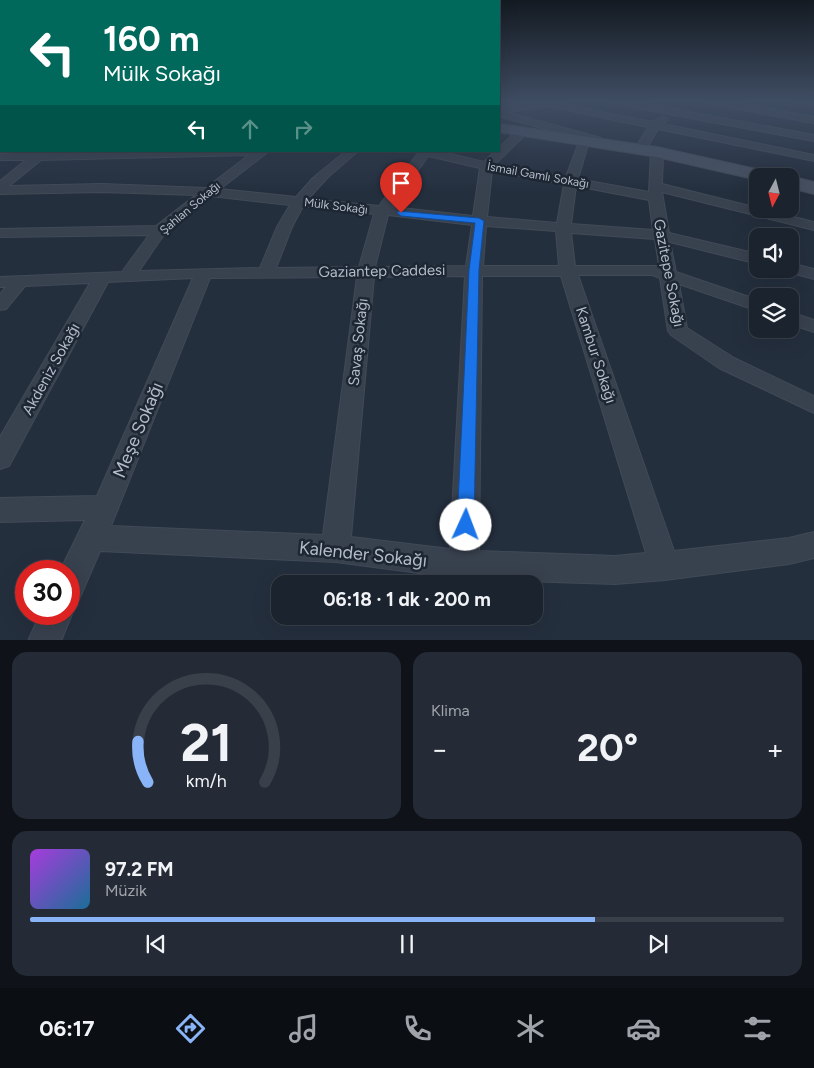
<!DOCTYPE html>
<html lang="tr">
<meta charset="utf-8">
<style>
:root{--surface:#1b232e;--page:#242b36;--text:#f1f3f6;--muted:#a0a4aa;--line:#39404a;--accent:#8ab4f8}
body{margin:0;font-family:Figtree,sans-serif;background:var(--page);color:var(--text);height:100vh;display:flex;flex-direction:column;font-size:19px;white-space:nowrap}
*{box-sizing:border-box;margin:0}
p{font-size:16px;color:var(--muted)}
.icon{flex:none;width:28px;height:28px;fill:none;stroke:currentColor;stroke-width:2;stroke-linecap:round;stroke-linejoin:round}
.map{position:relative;height:640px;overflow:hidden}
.sheet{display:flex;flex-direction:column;gap:12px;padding:12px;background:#0f1319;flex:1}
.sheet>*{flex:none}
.banner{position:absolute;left:0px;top:0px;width:500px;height:152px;box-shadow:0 5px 20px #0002,0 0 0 1px var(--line);background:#00695c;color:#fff;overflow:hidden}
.needle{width:32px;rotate:187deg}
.buttons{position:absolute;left:749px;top:168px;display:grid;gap:10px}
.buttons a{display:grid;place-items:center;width:50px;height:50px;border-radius:10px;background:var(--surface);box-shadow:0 5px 20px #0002,0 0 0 1px var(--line);font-size:25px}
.speed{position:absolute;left:15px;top:560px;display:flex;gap:10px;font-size:25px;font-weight:700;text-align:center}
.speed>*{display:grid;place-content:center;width:65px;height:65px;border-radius:50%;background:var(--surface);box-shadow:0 5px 20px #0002,0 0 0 1px var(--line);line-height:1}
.speed .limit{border:8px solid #d22;background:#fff;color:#111}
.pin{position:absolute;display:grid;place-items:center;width:42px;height:42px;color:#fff;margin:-51px -21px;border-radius:50% 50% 50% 0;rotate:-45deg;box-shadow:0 0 5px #0007}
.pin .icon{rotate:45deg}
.me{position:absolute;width:55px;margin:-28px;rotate:2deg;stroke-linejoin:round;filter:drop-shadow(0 0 4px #0008)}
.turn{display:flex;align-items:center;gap:18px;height:105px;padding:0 20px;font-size:22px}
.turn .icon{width:65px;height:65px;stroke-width:2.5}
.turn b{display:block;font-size:35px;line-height:42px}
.lanes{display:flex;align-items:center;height:48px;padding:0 20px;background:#0003;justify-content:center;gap:25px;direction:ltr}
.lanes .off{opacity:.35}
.big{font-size:38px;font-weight:700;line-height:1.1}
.sheet .widget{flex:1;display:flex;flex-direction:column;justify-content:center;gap:8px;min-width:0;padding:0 18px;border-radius:15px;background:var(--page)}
.sheet .dial{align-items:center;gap:0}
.dial svg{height:130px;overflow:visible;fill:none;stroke:var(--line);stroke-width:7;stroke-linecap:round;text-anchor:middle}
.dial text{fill:var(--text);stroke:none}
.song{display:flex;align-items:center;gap:15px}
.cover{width:60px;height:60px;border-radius:8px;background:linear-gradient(135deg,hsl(280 70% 55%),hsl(200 70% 35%))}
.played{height:5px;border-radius:2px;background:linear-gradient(90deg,var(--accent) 75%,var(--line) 75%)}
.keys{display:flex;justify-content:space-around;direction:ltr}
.heat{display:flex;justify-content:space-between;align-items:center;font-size:28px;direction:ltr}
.sheet .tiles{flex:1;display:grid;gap:12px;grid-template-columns:1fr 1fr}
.widget:last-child{grid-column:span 2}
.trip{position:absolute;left:271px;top:575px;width:272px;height:50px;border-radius:15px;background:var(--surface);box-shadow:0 5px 20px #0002,0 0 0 1px var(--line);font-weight:700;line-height:50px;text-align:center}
.tabs{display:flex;height:80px;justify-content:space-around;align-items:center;background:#0b0e12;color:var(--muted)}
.tabs .icon{width:35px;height:35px}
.tabs .active{color:var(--accent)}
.tabs b{font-size:22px;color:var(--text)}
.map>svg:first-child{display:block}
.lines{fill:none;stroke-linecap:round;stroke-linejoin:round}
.minor-casing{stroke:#414a57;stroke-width:2}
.tertiary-casing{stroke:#414a57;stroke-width:2}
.secondary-casing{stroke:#414a57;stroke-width:2}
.minor{fill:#38414e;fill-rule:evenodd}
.tertiary{fill:#38414e;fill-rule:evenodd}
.secondary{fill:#465061;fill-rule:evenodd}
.route{fill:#1a73e8;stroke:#114b97}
.labels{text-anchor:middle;stroke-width:5;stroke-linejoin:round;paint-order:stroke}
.far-street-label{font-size:12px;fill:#b4bcc9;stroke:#1d2633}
.street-label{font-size:15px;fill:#b4bcc9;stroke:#1d2633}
.near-street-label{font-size:18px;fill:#b4bcc9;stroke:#1d2633}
</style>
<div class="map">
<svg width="814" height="641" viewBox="0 0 814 641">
<rect width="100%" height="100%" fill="#242f3e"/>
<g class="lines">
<defs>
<path id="minor" d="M544 101 653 122 663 116 668 119 663 124 814 155V161L658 129 645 151 641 152 635 149 648 127 547 106 544 105Z
M610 101H630L814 135V141L614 104Z
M705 101H725L814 117V123L709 104Z
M794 101H814V107L795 103Z
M0 106H1V112H0Z
M499 110 601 138 602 140 601 142 589 141 578 179 649 192 651 152 657 149 663 152 662 184 814 222V230L662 192 669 233 758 254V264L670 242 676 272 758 300V311L679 284 687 328 734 358 814 396V413L719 368 671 335 668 331 660 278 652 275H578L674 551 789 538 814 532V558L789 564 665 580 615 584 464 579 336 562 100 551 80 597 69 601V571H60L85 520 0 522V498L97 496 193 278 108 282 9 466 0 469V437L90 283 25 286 6 309 0 310V294L6 287H0V277L122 272 149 235 0 237V229L156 226 196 195 102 192 0 194V181L26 160H0V154L37 151H269L220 189 296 197 313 178 346 151H358L328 177 308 199 379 206 418 153 417 151H438L484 162 495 151H499V148L518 130H526L527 132 526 134 495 164 566 177 580 139 499 116ZM249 155 206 188 102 184 9 186 41 160ZM428 156 480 168 473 216 392 207ZM492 171 564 184 557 223 487 217ZM576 186 649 200 653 230 571 224ZM211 196 290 205 277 227 260 268 139 271 165 233ZM303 206 374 214 359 267 276 268 292 227ZM388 215 472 225 466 266 375 267ZM486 226 556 231 559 266H483ZM571 233 655 239 659 266H575ZM465 276 450 549 351 537 374 277ZM482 276H561L646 553 615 556 479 551ZM357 277 323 535 111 526 210 278Z
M0 128H1V134H0Z
M790 263 814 269V279L784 271 782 269H790Z
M790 312 814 320V332L790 324Z
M69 606 72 614 61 641H28L40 614H69Z"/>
<path id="tertiary" d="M534 101H565L559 104 499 114V106Z"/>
<path id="secondary" d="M499 124 657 147 770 172 773 176H758V180L657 157 499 132Z
M790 176 814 182V194L790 188Z"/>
</defs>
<!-- minor casing -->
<use href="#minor" class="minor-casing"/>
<!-- tertiary casing -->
<use href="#tertiary" class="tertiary-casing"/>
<!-- secondary casing -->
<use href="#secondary" class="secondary-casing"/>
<!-- minor -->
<use href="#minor" class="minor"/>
<!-- tertiary -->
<use href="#tertiary" class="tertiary"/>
<!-- secondary -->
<use href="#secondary" class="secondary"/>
</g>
<!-- sky -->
<linearGradient id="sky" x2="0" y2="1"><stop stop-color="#141a22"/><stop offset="0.53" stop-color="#3f4d63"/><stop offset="1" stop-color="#3f4d63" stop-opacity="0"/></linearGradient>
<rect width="814" height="191" fill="url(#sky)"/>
<!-- route -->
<path class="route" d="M398 211 479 218 484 221 479 270 474 525 471 531 466 533 460 531 457 525 469 270 475 223 401 216 397 213Z"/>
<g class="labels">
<!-- far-street labels -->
<g class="far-street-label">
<text transform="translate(538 175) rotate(10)" y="4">İsmail Gamlı Sokağı</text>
<text transform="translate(336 206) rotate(7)" y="4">Mülk Sokağı</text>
<text transform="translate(190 208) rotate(-40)" y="4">Şahlan Sokağı</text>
</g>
<!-- street labels -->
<g class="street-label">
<text transform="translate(382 271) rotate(-1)" y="5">Gaziantep Caddesi</text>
<text transform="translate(669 273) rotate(79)" y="5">Gazitepe Sokağı</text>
<text transform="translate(358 342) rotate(-84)" y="5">Savaş Sokağı</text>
<text transform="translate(596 355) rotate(72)" y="5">Kambur Sokağı</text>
<text transform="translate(51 369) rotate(-61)" y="5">Akdeniz Sokağı</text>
</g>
<!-- near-street labels -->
<g class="near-street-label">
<text transform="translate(138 430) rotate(-67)" y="6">Meşe Sokağı</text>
<text transform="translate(363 554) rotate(6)" y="6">Kalender Sokağı</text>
</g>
</g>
</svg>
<div class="buttons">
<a><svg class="needle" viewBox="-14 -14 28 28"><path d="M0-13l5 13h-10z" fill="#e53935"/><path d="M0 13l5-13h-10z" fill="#a0a4aa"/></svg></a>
<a><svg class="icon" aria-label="sound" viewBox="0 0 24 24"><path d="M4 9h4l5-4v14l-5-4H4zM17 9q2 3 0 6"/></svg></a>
<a><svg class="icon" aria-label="layers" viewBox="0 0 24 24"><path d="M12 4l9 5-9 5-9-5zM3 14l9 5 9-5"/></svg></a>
</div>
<div class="speed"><div class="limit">30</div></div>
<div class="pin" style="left:401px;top:213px;background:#d93025"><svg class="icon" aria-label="arrive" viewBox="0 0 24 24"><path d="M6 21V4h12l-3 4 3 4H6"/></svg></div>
<svg class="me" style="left:466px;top:525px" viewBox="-20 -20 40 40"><circle r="19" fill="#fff"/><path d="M0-13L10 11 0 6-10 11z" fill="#1a73e8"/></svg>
<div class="trip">06:18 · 1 dk · 200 m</div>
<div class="banner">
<div class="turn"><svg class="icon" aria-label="left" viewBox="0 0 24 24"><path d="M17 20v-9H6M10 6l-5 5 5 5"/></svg><div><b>160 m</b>Mülk Sokağı</div></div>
<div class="lanes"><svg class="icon" aria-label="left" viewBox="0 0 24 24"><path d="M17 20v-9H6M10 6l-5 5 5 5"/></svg><svg class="icon off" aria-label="ahead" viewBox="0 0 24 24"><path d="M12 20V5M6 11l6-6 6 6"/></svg><svg class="icon off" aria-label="right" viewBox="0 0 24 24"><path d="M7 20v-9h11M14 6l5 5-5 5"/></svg></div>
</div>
</div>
<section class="sheet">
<div class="tiles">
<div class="widget dial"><svg viewBox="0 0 100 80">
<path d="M14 69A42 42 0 1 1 86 69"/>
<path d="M14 69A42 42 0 0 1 8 44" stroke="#8ab4f8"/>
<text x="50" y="56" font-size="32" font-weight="700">21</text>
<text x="50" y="72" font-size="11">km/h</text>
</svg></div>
<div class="widget"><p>Klima</p>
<div class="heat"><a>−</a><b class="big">20°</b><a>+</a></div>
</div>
<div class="widget">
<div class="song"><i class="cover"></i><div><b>97.2 FM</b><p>Müzik</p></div></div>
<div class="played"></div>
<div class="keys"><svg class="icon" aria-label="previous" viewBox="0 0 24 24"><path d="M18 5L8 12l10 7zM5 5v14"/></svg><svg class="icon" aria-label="pause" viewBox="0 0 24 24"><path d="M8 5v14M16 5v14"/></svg><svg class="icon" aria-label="next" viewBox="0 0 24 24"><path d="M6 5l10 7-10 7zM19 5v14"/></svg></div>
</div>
</div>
</section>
<nav class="tabs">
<b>06:17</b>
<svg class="icon active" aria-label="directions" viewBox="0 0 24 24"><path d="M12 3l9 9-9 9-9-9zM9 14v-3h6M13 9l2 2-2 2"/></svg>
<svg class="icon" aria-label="music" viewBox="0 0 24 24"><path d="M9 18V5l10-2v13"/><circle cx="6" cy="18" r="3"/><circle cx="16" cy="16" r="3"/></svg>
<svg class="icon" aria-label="phone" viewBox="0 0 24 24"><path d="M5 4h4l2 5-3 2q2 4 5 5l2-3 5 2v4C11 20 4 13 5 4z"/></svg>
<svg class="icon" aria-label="climate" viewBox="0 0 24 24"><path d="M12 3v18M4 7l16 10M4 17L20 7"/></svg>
<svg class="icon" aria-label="car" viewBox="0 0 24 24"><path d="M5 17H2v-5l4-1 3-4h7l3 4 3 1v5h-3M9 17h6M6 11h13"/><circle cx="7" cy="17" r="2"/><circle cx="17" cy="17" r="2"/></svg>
<svg class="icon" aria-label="filters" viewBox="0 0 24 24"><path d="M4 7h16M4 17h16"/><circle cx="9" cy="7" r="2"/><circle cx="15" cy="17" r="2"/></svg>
</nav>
